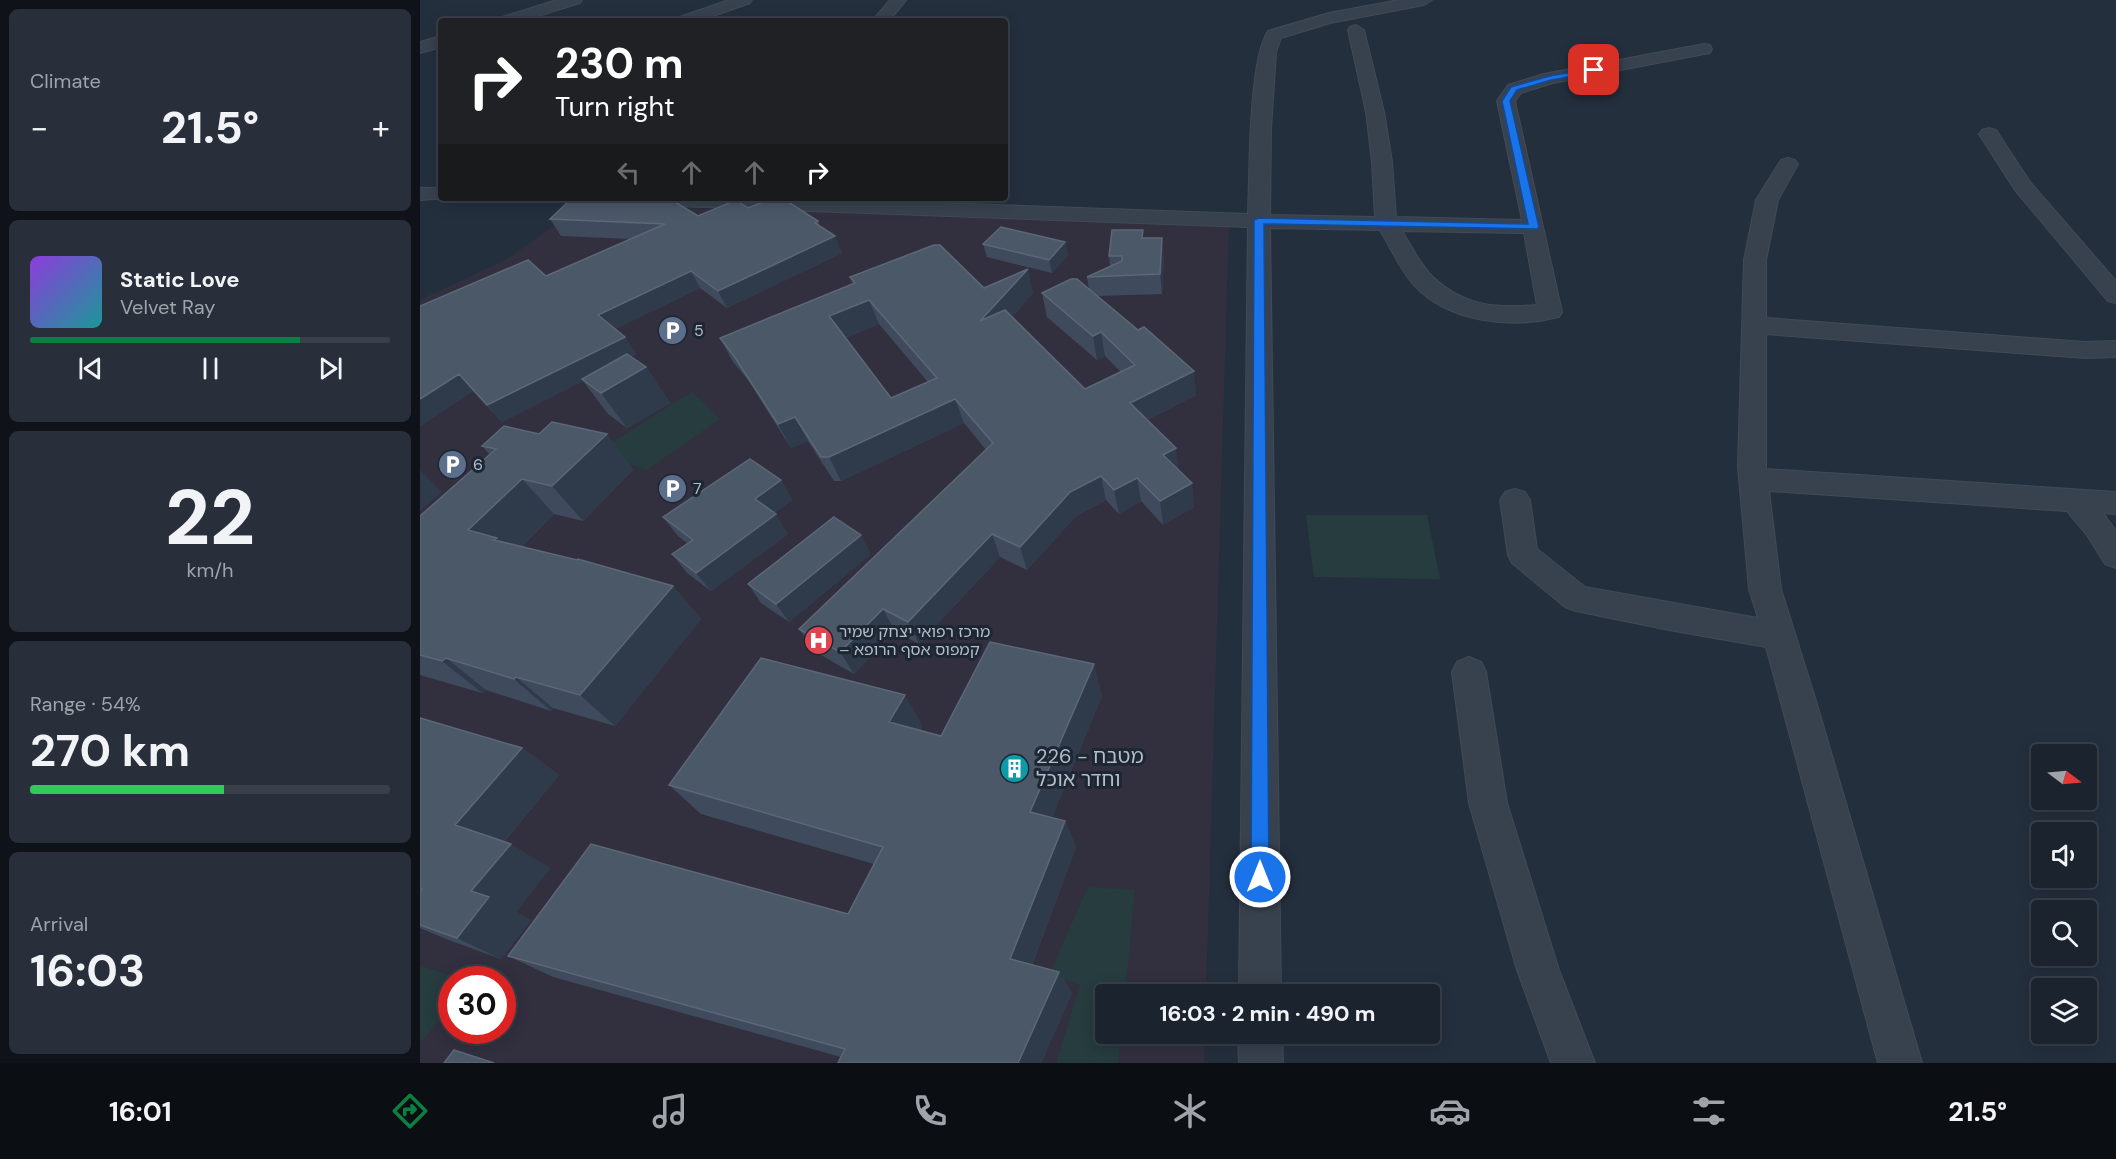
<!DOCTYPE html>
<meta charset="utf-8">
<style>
:root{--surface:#1b232e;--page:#282f3a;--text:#f1f3f6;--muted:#a0a4aa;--line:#39404a;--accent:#0b8043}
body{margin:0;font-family:"DM Sans","Noto Sans Hebrew",sans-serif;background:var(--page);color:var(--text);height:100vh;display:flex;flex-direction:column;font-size:22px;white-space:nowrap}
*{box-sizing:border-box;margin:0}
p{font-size:20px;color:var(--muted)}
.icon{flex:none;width:33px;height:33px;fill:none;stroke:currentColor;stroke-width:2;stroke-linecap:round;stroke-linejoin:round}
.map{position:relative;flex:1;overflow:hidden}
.drawer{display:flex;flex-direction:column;gap:9px;padding:9px;background:#0f1319;width:420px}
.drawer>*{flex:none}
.top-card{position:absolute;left:18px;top:18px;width:570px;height:183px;border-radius:6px;box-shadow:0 3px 15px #0003,0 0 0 2px var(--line);background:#202124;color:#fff;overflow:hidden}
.needle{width:39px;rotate:106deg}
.controls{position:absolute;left:1611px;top:744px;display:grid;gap:12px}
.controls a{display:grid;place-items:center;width:66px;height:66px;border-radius:6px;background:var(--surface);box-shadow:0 3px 15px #0003,0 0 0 2px var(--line);font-size:30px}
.speed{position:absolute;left:18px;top:966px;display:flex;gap:12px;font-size:30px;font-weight:700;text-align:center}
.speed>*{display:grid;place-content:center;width:78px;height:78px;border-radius:50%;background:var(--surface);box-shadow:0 3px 15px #0003,0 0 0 2px var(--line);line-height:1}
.speed .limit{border:9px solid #d22;background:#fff;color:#111}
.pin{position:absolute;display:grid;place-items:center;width:51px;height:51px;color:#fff;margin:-26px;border-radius:12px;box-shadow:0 3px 9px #0006}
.me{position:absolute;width:66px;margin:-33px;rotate:0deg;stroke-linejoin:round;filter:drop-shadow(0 0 4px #0008)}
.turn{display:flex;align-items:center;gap:21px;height:126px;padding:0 18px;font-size:27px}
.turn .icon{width:78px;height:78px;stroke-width:2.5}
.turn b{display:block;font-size:42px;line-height:51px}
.lanes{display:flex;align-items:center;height:57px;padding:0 18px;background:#0003;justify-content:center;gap:30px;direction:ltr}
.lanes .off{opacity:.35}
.big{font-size:45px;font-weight:700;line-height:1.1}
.drawer .tile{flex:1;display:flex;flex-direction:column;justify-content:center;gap:9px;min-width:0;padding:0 21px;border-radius:9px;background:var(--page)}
.drawer .dial{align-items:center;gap:0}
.dial b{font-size:78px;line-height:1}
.song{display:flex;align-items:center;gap:18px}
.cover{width:72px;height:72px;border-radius:9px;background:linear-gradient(135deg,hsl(270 70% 55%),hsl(180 70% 35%))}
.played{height:6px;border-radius:3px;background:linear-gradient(90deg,var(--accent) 75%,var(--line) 75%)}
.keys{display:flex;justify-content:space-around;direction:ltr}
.heat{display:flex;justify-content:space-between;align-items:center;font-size:33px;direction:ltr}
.charge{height:9px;border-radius:4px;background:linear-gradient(90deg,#34c759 54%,var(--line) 0)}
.trip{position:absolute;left:675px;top:984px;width:345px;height:60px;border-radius:6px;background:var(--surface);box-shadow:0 3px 15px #0003,0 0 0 2px var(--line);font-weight:700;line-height:60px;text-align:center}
.tab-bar{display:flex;height:96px;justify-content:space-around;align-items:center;background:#0b0e12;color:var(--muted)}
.tab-bar .icon{width:42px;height:42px}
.tab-bar .active{color:var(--accent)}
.tab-bar b{font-size:27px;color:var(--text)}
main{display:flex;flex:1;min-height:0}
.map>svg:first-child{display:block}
.medical{fill:#32303f;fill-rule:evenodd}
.green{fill:#263c3f}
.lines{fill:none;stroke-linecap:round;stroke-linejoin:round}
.minor-casing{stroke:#414a57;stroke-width:2}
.minor{fill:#38414e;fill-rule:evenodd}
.wall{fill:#3f4b5c;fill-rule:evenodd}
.shaded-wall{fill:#2f3b4b}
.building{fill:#4b5868;stroke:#5c6777;stroke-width:1.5;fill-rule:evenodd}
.route{fill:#1a73e8;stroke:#114b97;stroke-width:1.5}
.labels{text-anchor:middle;stroke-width:6;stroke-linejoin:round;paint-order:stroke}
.poi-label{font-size:16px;fill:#b4bcc9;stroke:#1d2633;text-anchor:start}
.near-poi-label{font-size:20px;fill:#b4bcc9;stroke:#1d2633;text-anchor:start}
</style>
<main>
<section class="drawer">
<div class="tile"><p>Climate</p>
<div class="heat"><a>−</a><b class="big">21.5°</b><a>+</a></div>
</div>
<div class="tile">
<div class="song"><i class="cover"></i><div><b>Static Love</b><p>Velvet Ray</p></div></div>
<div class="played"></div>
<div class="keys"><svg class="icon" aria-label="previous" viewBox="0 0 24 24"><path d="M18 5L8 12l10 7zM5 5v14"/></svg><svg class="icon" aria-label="pause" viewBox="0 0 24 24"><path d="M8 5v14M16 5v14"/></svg><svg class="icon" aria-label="next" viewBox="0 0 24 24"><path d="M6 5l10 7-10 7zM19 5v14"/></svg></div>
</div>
<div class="tile dial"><b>22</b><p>km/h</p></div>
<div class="tile"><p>Range · 54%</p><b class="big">270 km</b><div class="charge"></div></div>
<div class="tile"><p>Arrival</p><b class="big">16:03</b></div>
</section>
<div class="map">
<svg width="1696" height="1063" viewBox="0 0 1696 1063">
<rect width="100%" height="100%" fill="#242f3e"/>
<!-- medical -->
<path class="medical" d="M162 206 809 221 786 994H686V1034H785L784 1063H0V300L87 259ZM32 980H82V1030H32Z"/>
<!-- green -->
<path class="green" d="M272 392 300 419 227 470 175 453Z
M886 515H1007L1020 579 894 577Z
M668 887 715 890 705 994H686V1034H701L698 1063H636L660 985 629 975Z
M0 966 45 979 32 980 31 1007 0 1043Z"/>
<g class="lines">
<defs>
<path id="minor" d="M137 0H162L160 3 102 21H77L79 18Z
M309 0H332L330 3 279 21H255L257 18Z
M470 0H486L469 21H452Z
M979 0H1012L1004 5 910 23 861 38 856 52 851 129 850 215 955 217 952 162 946 112 928 30 930 27 936 25 944 30 964 112 972 162 976 217 1102 220 1077 101 1088 85 1124 74 1284 44 1290 45 1292 49 1290 53 1284 54 1133 83 1101 93 1095 101 1142 312 1139 317C1092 329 1029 323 994 285 980 270 971 248 960 230L850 228 861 994H819L828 227 200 204 193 202 190 198H376L828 214C830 174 828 62 848 31L909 13ZM982 231 1104 233 1117 305C1076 308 1045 307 1013 277 1000 265 991 245 982 231Z
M21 36V47L0 53V42Z
M1569 128 1576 130 1610 182 1696 281V303L1688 301 1595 190 1559 134 1562 130Z
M1368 158 1375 160 1378 164 1358 200 1346 260V318L1665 342 1696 341V357L1665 358 1346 334V469L1696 492V514L1683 513 1696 531V568L1685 564 1667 535 1647 511 1349 491 1361 589 1396 701 1502 1063H1458L1346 647 1249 630 1156 611 1145 607 1092 563 1088 555 1080 500 1085 492 1095 489 1105 492 1110 500 1117 549 1165 587 1338 618 1329 589 1318 467 1324 260 1336 200 1361 160Z
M0 188H21V198H29L0 200Z
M1049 657 1061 662 1066 672 1087 803 1139 970 1175 1063H1131L1097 970 1049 803 1032 672 1037 662Z
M818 1034H862L863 1063H819Z"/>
</defs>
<!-- minor casing -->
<use href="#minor" class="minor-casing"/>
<!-- minor -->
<use href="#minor" class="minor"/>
</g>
<!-- wall -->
<path class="wall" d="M328 208 398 221 400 227 422 253 307 308 280 288 195 329 205 337 216 354 211 357 226 367 250 403 207 428 188 414 163 381 82 422 53 391 0 426 126 276 211 239 141 236 130 219 278 216Z
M724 238 744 257 742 294 677 296 776 395 727 420 759 470 774 507 743 525 721 501 699 514 686 500 656 516 607 570 580 557 499 644 475 631 434 674 394 651 379 629 566 450 544 423 421 481H414L388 441 371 448 328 380 313 362 300 338 433 284 430 277 564 288 613 293 592 317 665 389 701 372 685 356 677 360 627 317 622 293 669 289 667 277 690 266 689 256ZM459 324 508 382 471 398 425 338Z
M645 242 648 255 632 273 567 257 563 244Z
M119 434H187L213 470 163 521 134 514 101 547 253 586 281 619 195 726 133 708 131 711 66 690 62 693 0 675V516L70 455 62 446Z
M361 480 372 500 354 513 368 534 291 591 267 573 252 554 267 543 258 536 243 517Z
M451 554 369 622 341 603 328 584Z
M682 696 632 817 645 821 656 847 612 965 639 972 652 993 621 1063H418L421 1057 133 977 88 956 428 914 454 864 281 814 249 785 503 726 500 730 521 736Z
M0 718 102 748 139 775 84 842 130 868 96 912 111 920 81 959 26 939 0 928Z"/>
<!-- shaded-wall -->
<path class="shaded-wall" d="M415 236 422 253 307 308 298 291Z
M742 238 744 257 742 294 740 274Z
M645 242 648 255 632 273 629 260Z
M608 269 613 293 567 345 560 321Z
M271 271 280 288 190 332 178 315Z
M449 300 459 324 419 340 409 316Z
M681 332 685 356 677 360 673 336Z
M205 337 216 354 164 380 162 379 163 381 82 422 67 405Z
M226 367 250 403 207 428 181 393Z
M774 371 776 395 713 427 710 403Z
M39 374 53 391 0 426V399Z
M535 399 544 423 421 481 409 457Z
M375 417 388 441 371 448 358 424Z
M187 434 213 470 163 521 132 486Z
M756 448 759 472 743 455Z
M0 470 22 492 0 511Z
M681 476 686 500 656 516 607 570 600 547 650 492Z
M717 478 721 501 699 514 694 490Z
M102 479 134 514 93 554 48 530Z
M361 480 372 500 347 518 335 499Z
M772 483 774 507 743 525 740 501Z
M356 514 368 534 291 591 276 573Z
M572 534 580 557 499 644 488 622Z
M441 535 451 554 369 622 356 604Z
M253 586 281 619 195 726 160 695Z
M463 609 475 631 434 674 420 652Z
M26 658 66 690 62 693 22 661Z
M674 664 682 696 623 839 610 812Z
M96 677 133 708 131 711 94 679Z
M485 695 503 726 488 752 469 722Z
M102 748 139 775 77 850 35 825Z
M645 821 656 847 606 980 590 959Z
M91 844 130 868 96 912 111 920 81 959 37 938 51 891Z
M639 972 652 993 621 1063H598Z"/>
<!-- building -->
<path class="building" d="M152 198H211L252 200 278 216 316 200 328 208 353 198H362L398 221 395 223 415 236 298 291 271 271 178 315 205 337 67 405 39 374 0 399V306L108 260 126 276 245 224 130 219Z
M581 227 645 242 629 260 563 244Z
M692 230H723L722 238H742L740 274 667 277 702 261V256H689Z
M514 245H520L564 288 608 269 560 321 585 310 665 389 715 365 681 332 673 336 622 293 651 279H657L718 330 724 327 774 371 710 403 756 448 743 455 772 483 740 501 717 478 694 490 681 476 650 492 600 547 572 534 488 622 463 609 420 652 379 629 573 443 535 399 409 457H401L375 417 358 424 314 356 300 338 435 283 430 277ZM449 300 517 378 471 398 409 316Z
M207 354 226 367 181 393 162 379Z
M132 422 187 434 132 486 102 479 48 530 77 538 74 540 157 560 158 559 253 586 160 695 96 677 94 679 26 658 22 661 0 655V516L76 449 62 446 84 426 119 434Z
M330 459 361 480 335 499 356 514 276 573 252 554 273 540 243 517Z
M414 517 441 535 356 604 328 584Z
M570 642 674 664 610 812 645 821 590 959 639 972 598 1063H418L425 1049 88 956 171 844 428 914 463 847 249 785 341 658 485 695 469 722 521 736Z
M0 718 102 748 35 825 91 844 51 891 69 897 37 938 0 925V892L2 889 0 888Z
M34 1050 74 1063H24Z"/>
<!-- route -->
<path class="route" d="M1174 68 1178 70 1177 72 1131 80 1097 90 1090 101 1119 227 1117 229 844 224 849 877 847 884 840 886 834 884 831 877 834 220 839 218 1108 224 1082 101 1091 87 1130 76Z"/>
<!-- icons -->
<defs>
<symbol id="parking-disc" viewBox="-11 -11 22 22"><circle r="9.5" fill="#5c6f8a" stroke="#1d2633"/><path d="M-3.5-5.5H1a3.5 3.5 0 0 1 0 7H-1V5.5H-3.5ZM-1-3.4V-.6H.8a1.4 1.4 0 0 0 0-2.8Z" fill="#fff"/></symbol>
<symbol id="hospital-disc" viewBox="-11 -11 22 22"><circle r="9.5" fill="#e0444e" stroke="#1d2633"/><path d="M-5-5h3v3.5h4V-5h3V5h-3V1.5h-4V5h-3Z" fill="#fff"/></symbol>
<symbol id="building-disc" viewBox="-11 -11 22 22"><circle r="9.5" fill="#0f9aa8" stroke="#1d2633"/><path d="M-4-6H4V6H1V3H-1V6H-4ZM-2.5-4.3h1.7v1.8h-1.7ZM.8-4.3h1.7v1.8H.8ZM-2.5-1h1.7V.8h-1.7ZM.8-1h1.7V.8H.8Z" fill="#fff"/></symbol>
</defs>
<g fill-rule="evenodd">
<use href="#parking-disc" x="236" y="314" width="33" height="33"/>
<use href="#parking-disc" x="16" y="448" width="33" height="33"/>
<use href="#parking-disc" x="236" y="472" width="33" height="33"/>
<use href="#hospital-disc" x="382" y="624" width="33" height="33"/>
<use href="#building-disc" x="578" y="752" width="33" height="33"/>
</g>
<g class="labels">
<!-- poi labels -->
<g class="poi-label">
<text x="274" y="336">5</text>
<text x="53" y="470">6</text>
<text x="273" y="494">7</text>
<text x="419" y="637">מרכז רפואי יצחק שמיר<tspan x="419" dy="18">– קמפוס אסף הרופא</tspan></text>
</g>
<!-- near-poi labels -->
<g class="near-poi-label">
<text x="616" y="763">226 - מטבח<tspan x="616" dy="23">וחדר אוכל</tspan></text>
</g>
</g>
</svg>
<div class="controls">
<a><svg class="needle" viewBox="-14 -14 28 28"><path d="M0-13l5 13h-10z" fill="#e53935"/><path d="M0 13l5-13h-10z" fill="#a0a4aa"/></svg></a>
<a><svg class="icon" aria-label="sound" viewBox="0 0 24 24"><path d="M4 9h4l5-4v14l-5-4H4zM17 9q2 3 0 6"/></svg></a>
<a><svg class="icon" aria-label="search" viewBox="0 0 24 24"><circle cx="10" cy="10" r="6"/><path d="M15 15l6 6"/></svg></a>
<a><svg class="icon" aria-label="layers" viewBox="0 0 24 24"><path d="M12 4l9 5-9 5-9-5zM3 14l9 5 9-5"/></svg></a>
</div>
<div class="speed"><div class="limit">30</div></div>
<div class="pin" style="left:1174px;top:70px;background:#d93025"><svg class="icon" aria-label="arrive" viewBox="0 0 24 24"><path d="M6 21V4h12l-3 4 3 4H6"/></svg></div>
<svg class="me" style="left:840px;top:877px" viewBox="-20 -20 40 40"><circle r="17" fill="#1a73e8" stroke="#fff" stroke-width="3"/><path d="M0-11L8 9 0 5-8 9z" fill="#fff"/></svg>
<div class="trip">16:03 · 2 min · 490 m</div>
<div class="top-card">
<div class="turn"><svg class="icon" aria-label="right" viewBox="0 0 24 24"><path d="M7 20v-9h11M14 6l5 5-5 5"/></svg><div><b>230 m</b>Turn right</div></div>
<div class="lanes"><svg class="icon off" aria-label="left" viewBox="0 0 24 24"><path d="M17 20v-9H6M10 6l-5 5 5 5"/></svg><svg class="icon off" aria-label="ahead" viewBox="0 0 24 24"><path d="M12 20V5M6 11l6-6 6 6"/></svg><svg class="icon off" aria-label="ahead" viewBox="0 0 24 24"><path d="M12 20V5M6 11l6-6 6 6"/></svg><svg class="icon" aria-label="right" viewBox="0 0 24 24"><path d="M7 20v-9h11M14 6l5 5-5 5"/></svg></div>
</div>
</div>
</main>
<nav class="tab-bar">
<b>16:01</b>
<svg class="icon active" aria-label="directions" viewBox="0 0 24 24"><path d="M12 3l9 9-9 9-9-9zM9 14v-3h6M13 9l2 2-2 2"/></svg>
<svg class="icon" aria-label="music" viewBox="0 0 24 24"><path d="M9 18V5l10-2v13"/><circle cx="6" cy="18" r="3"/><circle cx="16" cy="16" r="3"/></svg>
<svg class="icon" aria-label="phone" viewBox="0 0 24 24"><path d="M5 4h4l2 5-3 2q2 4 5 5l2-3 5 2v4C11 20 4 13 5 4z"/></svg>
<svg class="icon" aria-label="climate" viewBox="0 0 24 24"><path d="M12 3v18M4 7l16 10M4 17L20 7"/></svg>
<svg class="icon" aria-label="car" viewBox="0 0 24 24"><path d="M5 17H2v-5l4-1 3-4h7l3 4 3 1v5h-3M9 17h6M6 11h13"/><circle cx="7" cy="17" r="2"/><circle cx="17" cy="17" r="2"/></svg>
<svg class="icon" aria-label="filters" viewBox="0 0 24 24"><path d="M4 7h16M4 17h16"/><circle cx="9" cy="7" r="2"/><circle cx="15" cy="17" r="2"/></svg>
<b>21.5°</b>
</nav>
